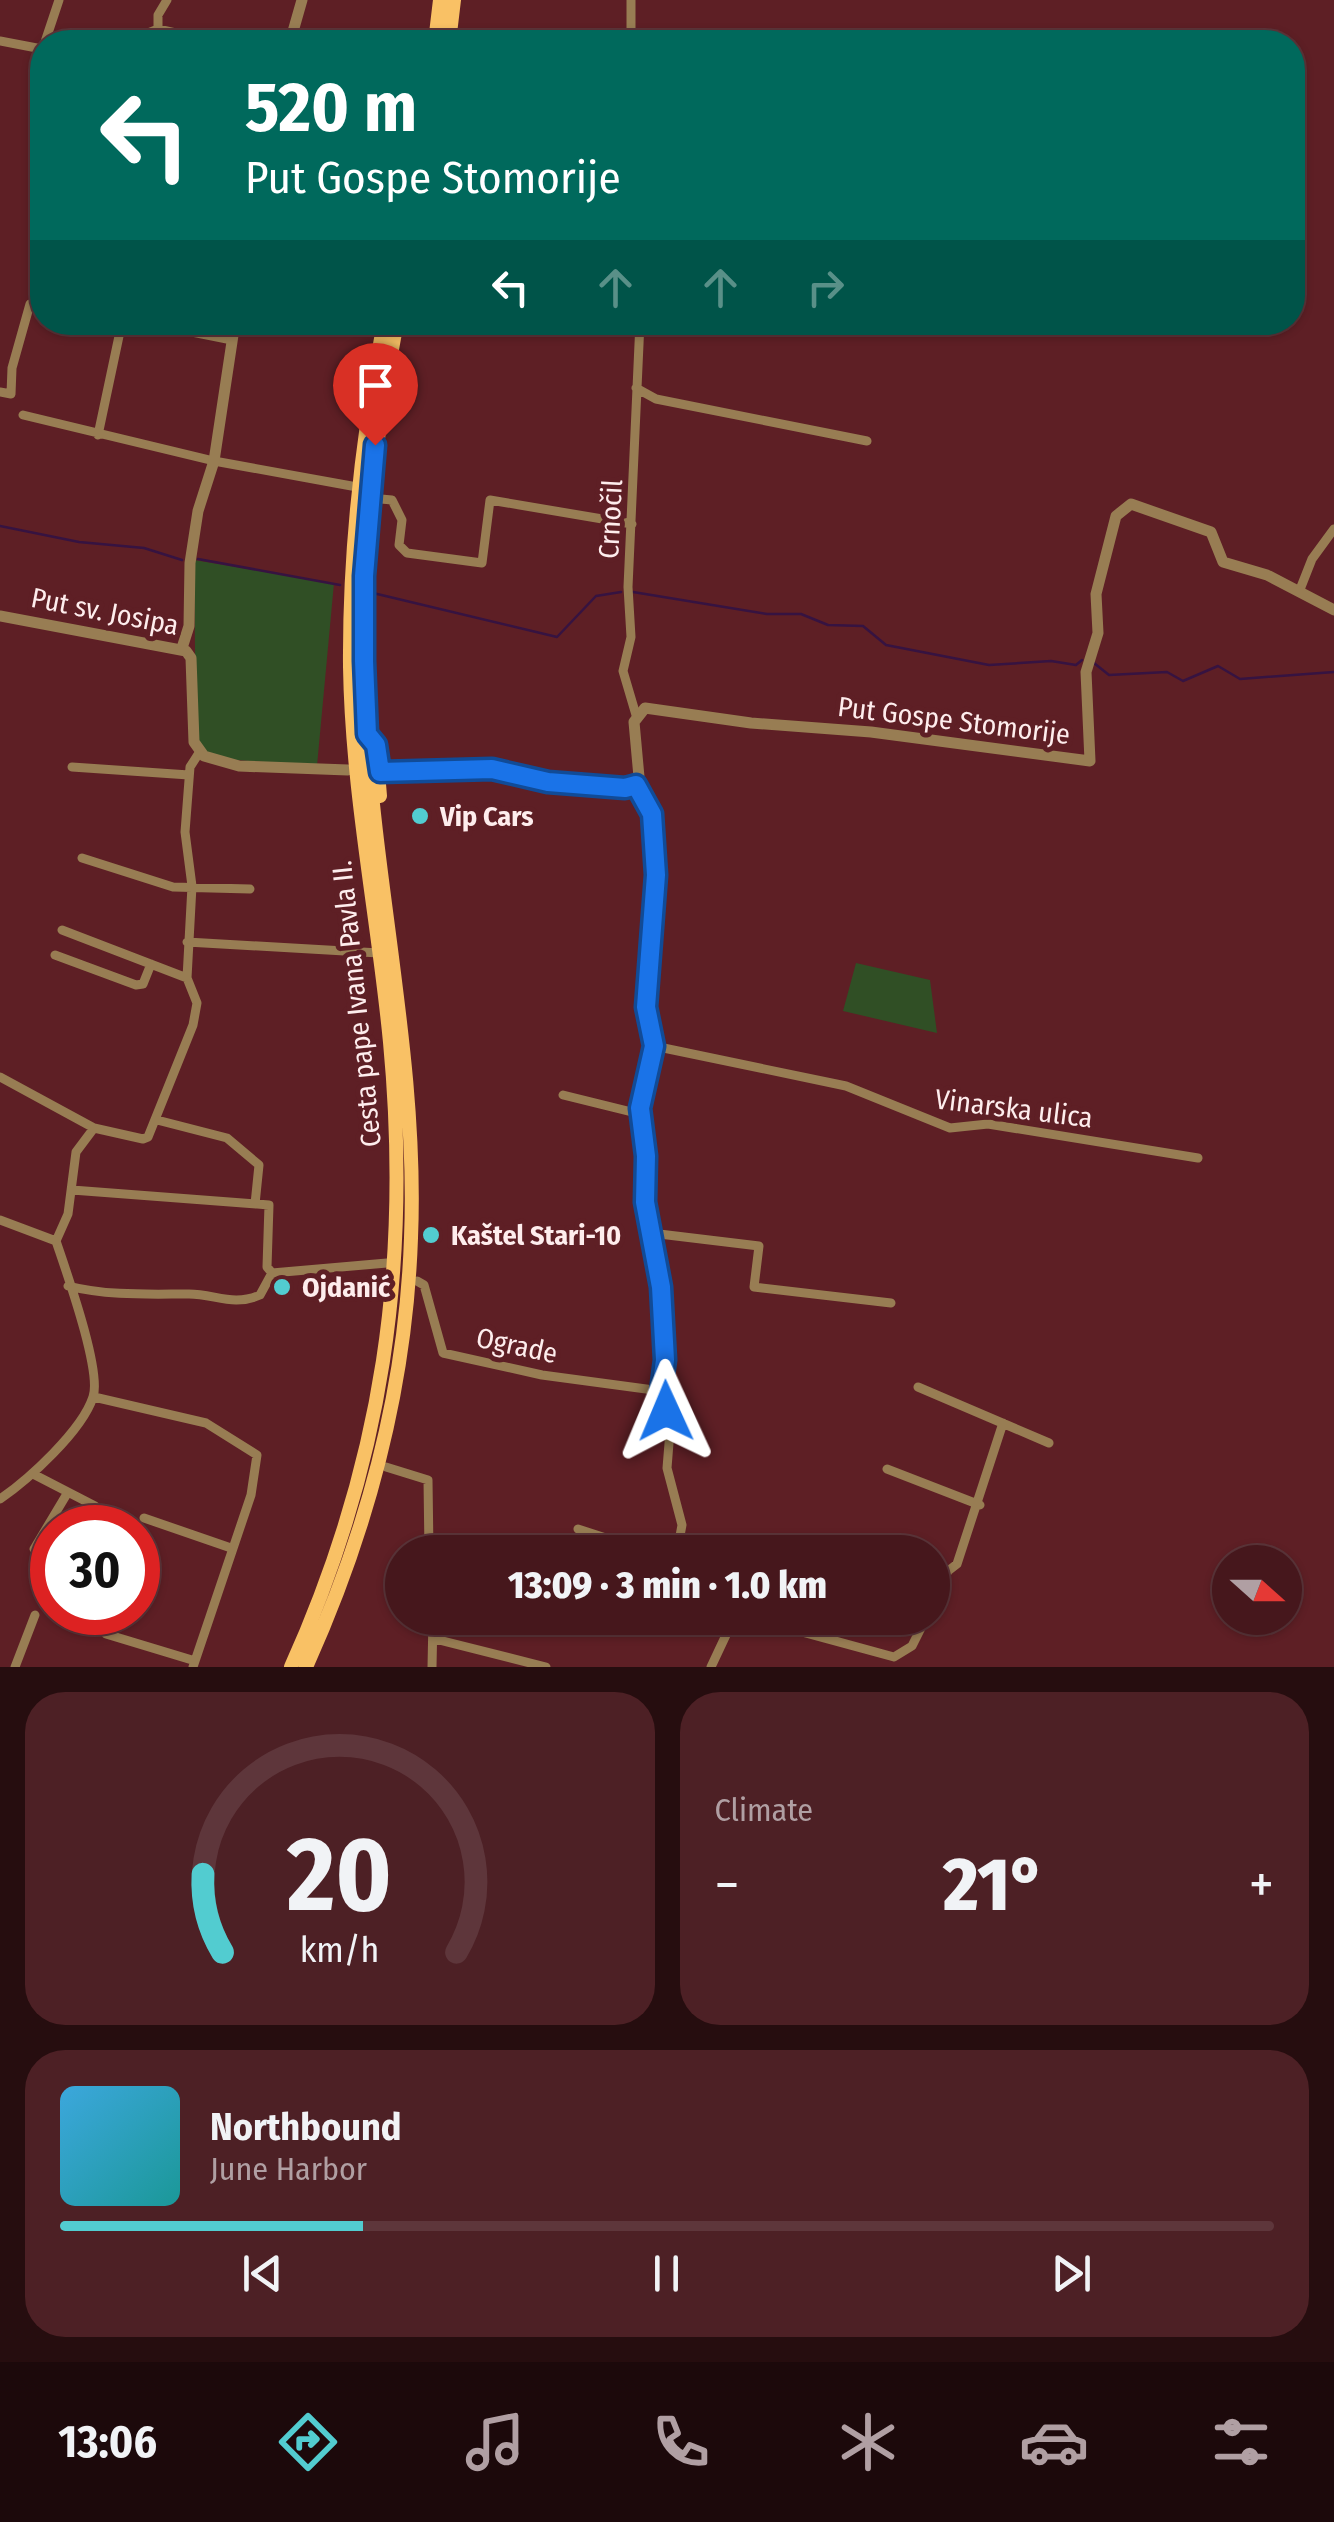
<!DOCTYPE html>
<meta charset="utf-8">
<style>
:root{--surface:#46171c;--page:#4d2025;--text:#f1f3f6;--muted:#b09fa3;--line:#5e363b;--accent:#52ccd0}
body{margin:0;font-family:"Fira Sans Condensed",sans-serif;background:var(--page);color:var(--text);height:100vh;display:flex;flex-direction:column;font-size:38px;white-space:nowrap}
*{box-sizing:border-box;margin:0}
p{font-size:32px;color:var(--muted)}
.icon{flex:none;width:55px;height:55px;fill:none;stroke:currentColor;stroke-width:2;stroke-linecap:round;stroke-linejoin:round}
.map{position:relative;height:1667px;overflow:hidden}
.drawer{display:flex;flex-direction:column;gap:25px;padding:25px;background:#260d0f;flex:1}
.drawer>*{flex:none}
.top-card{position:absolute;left:30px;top:30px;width:1275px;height:305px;border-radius:40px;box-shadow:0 2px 8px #0004,0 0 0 2px var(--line);background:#00695c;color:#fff;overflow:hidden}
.needle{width:65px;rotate:111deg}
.fabs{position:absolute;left:1212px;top:1545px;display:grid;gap:20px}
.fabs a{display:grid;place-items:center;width:90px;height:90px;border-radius:50%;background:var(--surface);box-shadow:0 2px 8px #0004,0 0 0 2px var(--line);font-size:50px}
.speed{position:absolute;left:30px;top:1505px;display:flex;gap:20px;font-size:50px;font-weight:700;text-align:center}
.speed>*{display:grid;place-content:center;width:130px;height:130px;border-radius:50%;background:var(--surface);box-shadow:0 2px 8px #0004,0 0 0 2px var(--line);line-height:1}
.speed .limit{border:15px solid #d22;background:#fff;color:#111}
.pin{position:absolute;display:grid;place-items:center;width:85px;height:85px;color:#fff;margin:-102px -42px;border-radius:50% 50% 50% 0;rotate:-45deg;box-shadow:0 0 10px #0007}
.pin .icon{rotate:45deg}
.me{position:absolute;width:110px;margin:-55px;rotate:359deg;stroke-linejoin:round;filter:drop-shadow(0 0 8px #0008)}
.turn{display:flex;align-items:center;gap:35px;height:210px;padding:0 50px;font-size:45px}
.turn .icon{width:130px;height:130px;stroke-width:2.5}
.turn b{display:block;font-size:70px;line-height:85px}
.lanes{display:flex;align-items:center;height:95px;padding:0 50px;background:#0003;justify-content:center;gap:50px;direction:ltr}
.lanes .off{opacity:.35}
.big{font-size:75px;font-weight:800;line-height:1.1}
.drawer .tile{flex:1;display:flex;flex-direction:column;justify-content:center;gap:15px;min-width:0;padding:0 35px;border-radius:40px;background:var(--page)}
.drawer .dial{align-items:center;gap:0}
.dial svg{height:260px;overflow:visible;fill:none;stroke:var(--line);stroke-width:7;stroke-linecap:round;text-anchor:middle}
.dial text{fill:var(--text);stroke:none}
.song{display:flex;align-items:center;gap:30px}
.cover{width:120px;height:120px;border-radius:15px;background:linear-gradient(135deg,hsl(200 70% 55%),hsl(180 70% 35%))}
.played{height:10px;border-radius:5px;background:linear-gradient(90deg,var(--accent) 25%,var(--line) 25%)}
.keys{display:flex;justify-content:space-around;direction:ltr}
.heat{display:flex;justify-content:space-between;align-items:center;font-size:55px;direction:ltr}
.drawer .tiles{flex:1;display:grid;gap:25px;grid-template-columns:1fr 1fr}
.tile:last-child{grid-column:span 2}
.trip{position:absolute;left:385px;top:1535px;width:565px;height:100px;border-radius:50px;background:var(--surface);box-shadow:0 2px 8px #0004,0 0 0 2px var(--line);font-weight:800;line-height:100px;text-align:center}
.tab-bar{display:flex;height:160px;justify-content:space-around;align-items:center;background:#1c090b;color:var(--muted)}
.tab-bar .icon{width:70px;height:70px}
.tab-bar .on{color:var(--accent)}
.tab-bar b{font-size:45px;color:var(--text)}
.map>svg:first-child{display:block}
.green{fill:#304f25}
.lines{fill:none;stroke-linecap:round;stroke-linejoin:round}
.stream{stroke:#361341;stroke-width:2.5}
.minor{stroke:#987d53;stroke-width:9}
.tertiary{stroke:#987d53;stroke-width:11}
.primary{stroke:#f9c165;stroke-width:14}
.route-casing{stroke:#114b97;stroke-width:25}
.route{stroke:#1a73e8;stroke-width:18}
.poi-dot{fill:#52ccd0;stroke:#5e1f25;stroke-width:4}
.labels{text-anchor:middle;stroke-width:10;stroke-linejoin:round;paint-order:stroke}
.street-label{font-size:28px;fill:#feeded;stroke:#5e1f25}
.poi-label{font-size:28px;font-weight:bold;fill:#feeded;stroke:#5e1f25;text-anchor:start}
</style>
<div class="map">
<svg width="1334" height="1667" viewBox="0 0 1334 1667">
<rect width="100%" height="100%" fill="#5e1f25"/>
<!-- green -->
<path class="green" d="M194 560 334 583 317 766 224 759 203 752 196 736Z
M856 963 930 980 937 1033 843 1011Z"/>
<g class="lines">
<!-- stream -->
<path class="stream" d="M0 526 79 542 144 548 182 560
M198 559 340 585
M633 592 767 614H801L828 625 863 626 886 645 989 665 1051 661 1076 665 1082 660
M373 593 557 637 596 596 621 592
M1094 663 1109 675 1167 672 1183 681 1218 666 1240 679 1334 672"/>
<!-- minor -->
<path class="minor" d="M158 29V15L167 0
M0 41 42 49
M45 42 59 0
M126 42 158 29 215 42
M631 42V0
M142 322 232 340
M736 322 751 327 791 322
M636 388 656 399 867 441
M0 392 11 394 12 368 30 304 42 307
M23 415 214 461 357 487
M98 435 122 322
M370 498 392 500 402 520 399 545 407 553 482 563 490 500 632 524
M1299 592 1312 559 1334 529
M636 715 623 671 631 637 628 587 640 322
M72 767 189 775
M636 785 652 814 656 875 646 1007 654 1046 640 1108 646 1156 645 1202 661 1287 665 1360 661 1391 670 1431 667 1468 682 1525 677 1552
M82 858 173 887 250 889
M62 930 187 978
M187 942 379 953
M55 955 136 985 143 984 151 964
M654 1046 846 1086 950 1128 988 1124 1198 1158
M0 1077 94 1128
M563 1095 640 1114
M157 1120 227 1138 259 1165 255 1204
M72 1190 269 1205 267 1267 272 1273
M0 1220 56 1241
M651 1233 759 1246 754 1287 891 1303
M56 1241 68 1214 76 1152 94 1128 143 1139 148 1137 193 1025 197 1003 187 978 192 886 185 832 190 767 199 753
M417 1281 424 1285 443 1353 542 1375 661 1391
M68 1286C108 1296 148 1294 189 1294 215 1294 233 1307 260 1295L272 1273 387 1263
M918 1387 1049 1443
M94 1397 206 1423 257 1455 251 1495 193 1667
M386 1467 428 1480 429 1552
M887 1469 980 1505
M35 1475 95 1506 83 1528
M0 1499C28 1480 82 1431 93 1397 102 1371 66 1271 56 1241
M144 1518 231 1548
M578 1529 649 1552
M34 1549 68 1492
M932 1604 948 1571 957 1564 1003 1423
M751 1618 894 1657 912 1646 926 1618
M106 1634 192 1660
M435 1639 546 1667
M15 1667 35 1615
M432 1667 433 1618
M711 1667 734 1618"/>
<!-- tertiary -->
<path class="tertiary" d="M290 42 302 0
M0 616 186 651 191 658 194 742 204 756 239 766 348 770
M182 648 189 626 190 563 198 511 214 461 235 322
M380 772 492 769 548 782 631 787 639 777 634 722 645 708 751 723 871 732 1090 761 1086 672 1098 633 1096 594 1116 516 1131 504 1211 532 1223 562 1267 575 1334 610"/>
<!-- primary -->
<path class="primary" d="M435 42 440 0
M449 42 454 0
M376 748 380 796
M291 1667C383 1463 411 1265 390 1042 378 917 352 793 350 667 349 550 362 437 384 322
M306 1667C367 1532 406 1386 411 1238 418 1069 378 903 367 735 358 595 370 459 397 322"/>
</g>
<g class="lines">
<defs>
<path id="route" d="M375 445 364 576V661L367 734 376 745 380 772 492 769 548 782 625 788 636 785 652 814 656 875 646 1007 654 1046 640 1108 646 1156 645 1202 661 1287 665 1360 661 1391 666 1411"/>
</defs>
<!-- route casing -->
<use href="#route" class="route-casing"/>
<!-- route -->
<use href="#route" class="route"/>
</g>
<!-- markers -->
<g class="poi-dot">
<circle cx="420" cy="816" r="10"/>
<circle cx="431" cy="1235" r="10"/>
<circle cx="282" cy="1287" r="10"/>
</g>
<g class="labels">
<!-- street labels -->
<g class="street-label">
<text transform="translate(610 519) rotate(-87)" y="10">Crnočil</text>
<text transform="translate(105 611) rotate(11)" y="10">Put sv. Josipa</text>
<text transform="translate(954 720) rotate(7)" y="10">Put Gospe Stomorije</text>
<text transform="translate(356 1004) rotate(-96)" y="10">Cesta pape Ivana Pavla II.</text>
<text transform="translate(1014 1108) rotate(7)" y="10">Vinarska ulica</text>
<text transform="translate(517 1345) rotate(12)" y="10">Ograde</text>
</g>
<!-- poi labels -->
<g class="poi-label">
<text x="440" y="826">Vip Cars</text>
<text x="451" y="1245">Kaštel Stari-10</text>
<text x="302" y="1297">Ojdanić</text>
</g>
</g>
</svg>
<div class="fabs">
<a><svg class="needle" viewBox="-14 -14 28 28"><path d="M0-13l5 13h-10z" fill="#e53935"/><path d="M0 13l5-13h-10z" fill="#b09fa3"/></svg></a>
</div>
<div class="speed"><div class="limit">30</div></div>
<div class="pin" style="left:375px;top:445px;background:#d93025"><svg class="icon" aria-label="arrive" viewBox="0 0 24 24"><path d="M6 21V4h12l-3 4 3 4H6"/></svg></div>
<svg class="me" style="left:666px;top:1411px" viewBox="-20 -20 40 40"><path d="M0-17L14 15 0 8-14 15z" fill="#1a73e8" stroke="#fff" stroke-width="4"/></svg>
<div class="trip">13:09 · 3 min · 1.0 km</div>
<div class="top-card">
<div class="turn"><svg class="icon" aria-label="left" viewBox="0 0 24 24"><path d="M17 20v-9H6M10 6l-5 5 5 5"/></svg><div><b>520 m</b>Put Gospe Stomorije</div></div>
<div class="lanes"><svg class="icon" aria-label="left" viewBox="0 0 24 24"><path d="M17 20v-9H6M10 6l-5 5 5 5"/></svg><svg class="icon off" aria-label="ahead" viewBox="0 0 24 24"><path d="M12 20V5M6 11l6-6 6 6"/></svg><svg class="icon off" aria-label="ahead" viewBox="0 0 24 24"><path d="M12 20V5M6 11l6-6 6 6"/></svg><svg class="icon off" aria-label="right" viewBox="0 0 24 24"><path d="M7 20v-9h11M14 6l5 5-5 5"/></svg></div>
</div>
</div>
<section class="drawer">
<div class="tiles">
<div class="tile dial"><svg viewBox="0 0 100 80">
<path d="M14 69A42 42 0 1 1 86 69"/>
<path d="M14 69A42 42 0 0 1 8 45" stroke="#52ccd0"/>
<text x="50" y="56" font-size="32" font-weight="700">20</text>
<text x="50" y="72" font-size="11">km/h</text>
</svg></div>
<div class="tile"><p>Climate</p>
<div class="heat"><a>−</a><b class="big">21°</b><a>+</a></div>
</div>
<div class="tile">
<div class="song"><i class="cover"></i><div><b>Northbound</b><p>June Harbor</p></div></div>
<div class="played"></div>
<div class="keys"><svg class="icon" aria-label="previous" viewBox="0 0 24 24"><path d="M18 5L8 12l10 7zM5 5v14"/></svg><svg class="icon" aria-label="pause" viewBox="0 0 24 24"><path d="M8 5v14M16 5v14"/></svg><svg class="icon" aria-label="next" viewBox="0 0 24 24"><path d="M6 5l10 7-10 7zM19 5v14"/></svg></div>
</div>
</div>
</section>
<nav class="tab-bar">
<b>13:06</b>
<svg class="icon on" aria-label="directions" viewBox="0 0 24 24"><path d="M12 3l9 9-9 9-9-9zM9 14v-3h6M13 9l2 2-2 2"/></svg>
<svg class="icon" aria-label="music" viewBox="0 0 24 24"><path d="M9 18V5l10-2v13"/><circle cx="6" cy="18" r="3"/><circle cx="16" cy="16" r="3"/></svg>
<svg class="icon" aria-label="phone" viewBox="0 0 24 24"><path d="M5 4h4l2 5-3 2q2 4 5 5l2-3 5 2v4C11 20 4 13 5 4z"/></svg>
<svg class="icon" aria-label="climate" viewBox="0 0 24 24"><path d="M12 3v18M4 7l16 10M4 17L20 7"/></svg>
<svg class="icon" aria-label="car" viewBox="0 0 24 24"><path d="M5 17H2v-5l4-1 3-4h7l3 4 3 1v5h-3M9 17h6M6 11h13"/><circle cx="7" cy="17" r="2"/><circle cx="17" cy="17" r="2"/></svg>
<svg class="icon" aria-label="filters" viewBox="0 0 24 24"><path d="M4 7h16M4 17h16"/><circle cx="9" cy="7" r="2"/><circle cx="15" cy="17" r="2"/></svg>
</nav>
